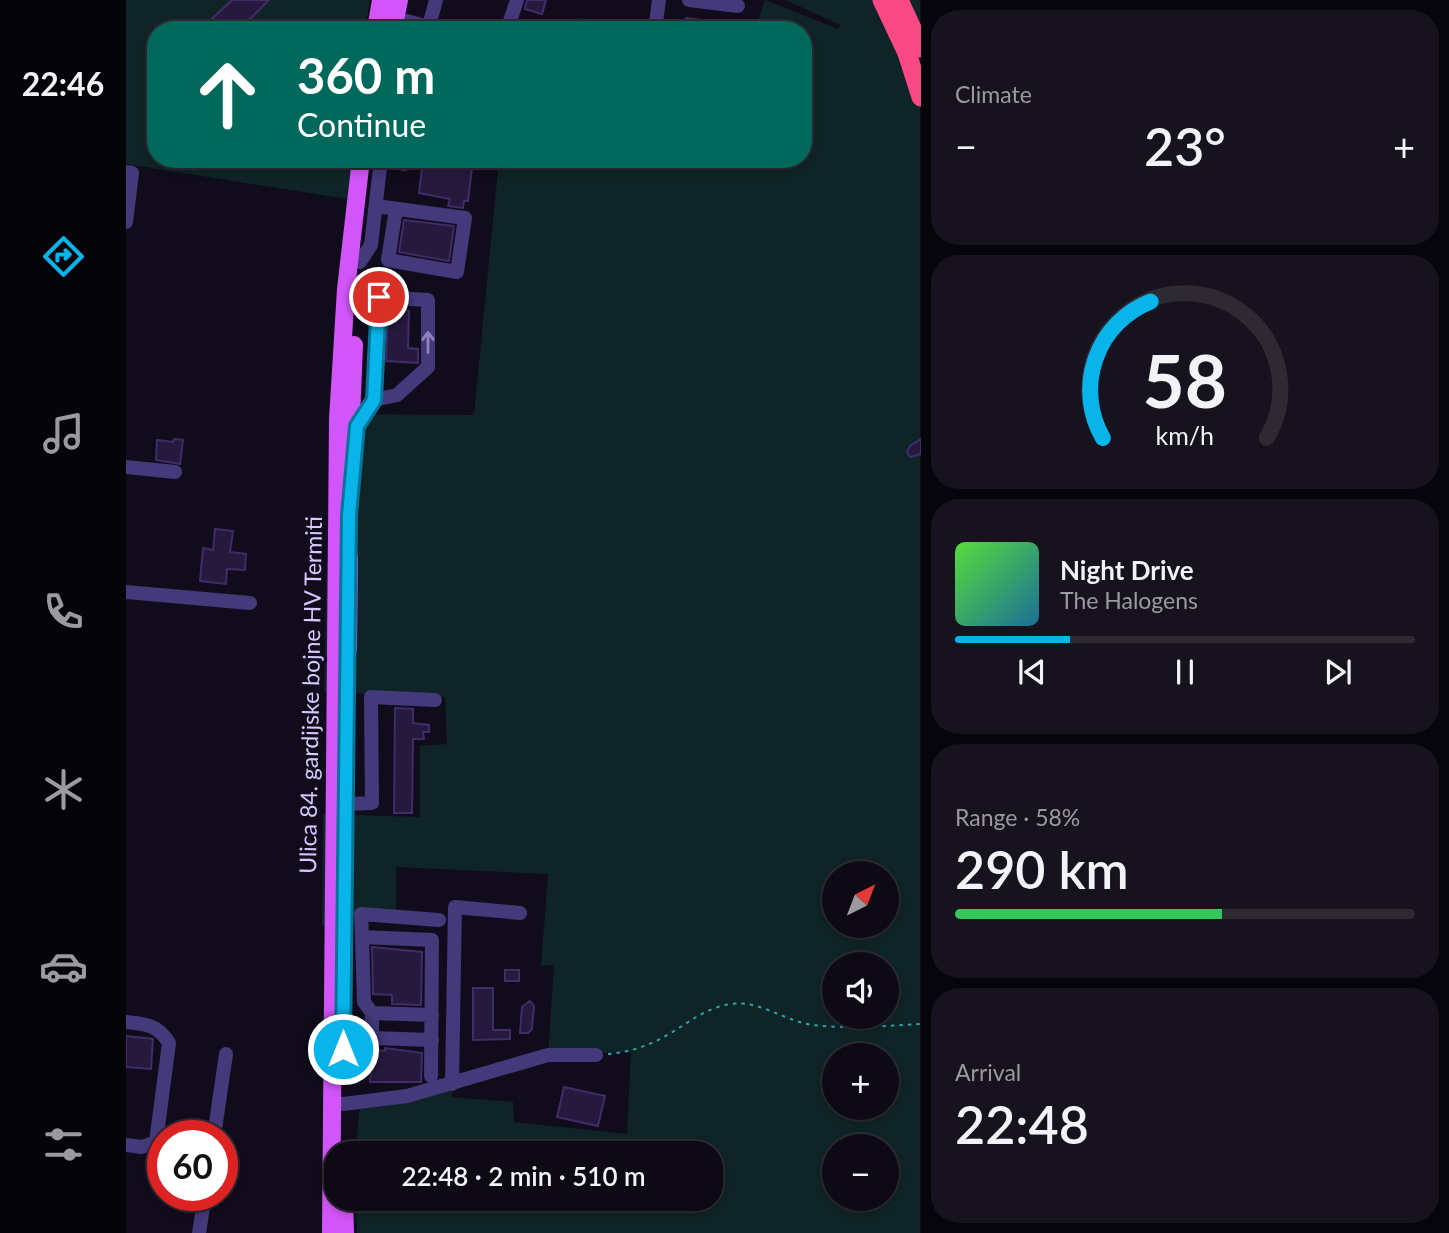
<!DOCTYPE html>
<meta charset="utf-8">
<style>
:root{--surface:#0d0915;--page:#16121e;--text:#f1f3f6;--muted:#9a9aa0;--line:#2d2a34;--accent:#09b4ea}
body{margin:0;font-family:Lato,sans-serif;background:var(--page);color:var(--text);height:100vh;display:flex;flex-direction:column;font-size:26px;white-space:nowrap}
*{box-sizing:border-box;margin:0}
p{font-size:23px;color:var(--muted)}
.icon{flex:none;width:38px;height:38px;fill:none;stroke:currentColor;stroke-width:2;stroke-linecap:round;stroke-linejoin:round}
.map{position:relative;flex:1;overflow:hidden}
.drawer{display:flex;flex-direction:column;gap:10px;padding:10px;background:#07050c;width:528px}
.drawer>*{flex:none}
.banner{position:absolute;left:21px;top:21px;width:665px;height:147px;border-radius:28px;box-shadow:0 4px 10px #0003,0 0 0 2px var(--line);background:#00695c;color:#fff;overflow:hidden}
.needle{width:46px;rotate:42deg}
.tools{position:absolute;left:696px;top:861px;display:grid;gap:14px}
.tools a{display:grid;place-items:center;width:77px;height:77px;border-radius:50%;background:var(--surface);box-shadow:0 4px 10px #0003,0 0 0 2px var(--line);font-size:35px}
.speed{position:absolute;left:21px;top:1120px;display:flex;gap:14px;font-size:35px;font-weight:700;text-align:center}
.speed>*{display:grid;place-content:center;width:91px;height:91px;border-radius:50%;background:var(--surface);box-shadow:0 4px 10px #0003,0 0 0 2px var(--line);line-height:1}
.speed .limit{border:10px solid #d22;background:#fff;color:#111}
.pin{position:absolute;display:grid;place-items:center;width:60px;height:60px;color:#fff;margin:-30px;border:4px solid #fff;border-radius:50%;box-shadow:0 2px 7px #0007}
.me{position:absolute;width:77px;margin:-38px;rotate:0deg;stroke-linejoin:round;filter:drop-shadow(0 0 5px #0008)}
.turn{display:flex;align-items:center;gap:24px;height:147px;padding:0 35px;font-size:32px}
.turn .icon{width:91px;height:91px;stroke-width:2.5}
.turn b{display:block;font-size:49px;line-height:60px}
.big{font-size:52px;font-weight:600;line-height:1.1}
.drawer .card{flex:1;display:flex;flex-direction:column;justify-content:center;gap:10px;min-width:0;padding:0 24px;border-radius:28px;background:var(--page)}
.drawer .dial{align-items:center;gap:0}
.dial svg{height:182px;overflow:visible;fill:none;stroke:var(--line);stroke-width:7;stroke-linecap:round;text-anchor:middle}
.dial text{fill:var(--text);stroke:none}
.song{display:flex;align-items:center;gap:21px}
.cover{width:84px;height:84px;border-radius:10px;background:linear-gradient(135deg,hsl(110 70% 55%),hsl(200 70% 35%))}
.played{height:7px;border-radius:4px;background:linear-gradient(90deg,var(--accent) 25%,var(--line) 25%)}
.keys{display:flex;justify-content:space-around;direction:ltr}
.heat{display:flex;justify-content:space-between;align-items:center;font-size:38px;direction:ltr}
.charge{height:10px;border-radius:5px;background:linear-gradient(90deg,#34c759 58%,var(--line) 0)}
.trip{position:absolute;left:198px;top:1141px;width:399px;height:70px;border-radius:28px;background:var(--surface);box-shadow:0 4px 10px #0003,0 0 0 2px var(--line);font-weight:600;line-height:70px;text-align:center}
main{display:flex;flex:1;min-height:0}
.dock{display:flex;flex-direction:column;width:126px;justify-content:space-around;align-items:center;background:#050408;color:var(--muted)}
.dock .icon{width:49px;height:49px}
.dock .current{color:var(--accent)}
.dock b{font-size:32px;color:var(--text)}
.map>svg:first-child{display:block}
.green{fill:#0f2426;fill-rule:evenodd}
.building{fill:#25193d;stroke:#402c68;stroke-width:2}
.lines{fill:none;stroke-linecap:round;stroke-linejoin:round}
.path{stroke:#31a0a9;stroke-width:2;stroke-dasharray:3.5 5;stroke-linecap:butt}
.minor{stroke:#44397a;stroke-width:14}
.major{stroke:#d255f9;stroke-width:18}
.highway{stroke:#f84984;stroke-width:19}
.oneway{stroke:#8e81bc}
.route-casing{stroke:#067598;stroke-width:18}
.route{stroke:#09b4ea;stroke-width:12}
.labels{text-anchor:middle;stroke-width:7;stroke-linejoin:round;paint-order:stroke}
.street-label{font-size:23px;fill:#d7c9fd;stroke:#110c1c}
</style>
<main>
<nav class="dock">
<b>22:46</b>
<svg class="icon current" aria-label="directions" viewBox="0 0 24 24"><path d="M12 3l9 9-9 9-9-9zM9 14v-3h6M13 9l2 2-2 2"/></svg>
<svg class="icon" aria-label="music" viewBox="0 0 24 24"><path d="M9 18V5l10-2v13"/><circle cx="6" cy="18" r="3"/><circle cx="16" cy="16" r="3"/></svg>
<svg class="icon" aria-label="phone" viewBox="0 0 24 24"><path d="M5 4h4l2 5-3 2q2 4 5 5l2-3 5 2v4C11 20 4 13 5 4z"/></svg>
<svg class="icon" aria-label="climate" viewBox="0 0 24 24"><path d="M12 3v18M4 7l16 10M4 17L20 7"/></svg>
<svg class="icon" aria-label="car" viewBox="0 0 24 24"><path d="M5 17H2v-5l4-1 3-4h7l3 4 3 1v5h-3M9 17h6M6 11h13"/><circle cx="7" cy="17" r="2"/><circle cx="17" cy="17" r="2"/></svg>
<svg class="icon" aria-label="filters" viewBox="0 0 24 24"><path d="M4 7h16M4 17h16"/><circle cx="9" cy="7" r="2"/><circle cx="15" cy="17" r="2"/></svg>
</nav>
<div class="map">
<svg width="795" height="1233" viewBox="0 0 795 1233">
<rect width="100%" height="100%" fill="#110c1c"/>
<!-- green -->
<path class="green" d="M0 0H244L239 30H30V159H228L222 199 0 164Z
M639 0 712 29 714 25 660 0H794V1233H231L230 1199H584V1153H229L234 1105 326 1084V1097L387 1102 388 1122 501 1134 505 1052 422 1055 428 965 415 966 422 874 270 867V914H229L196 926 197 814 294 817V746L321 744 319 697 198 692 202 523 218 414 348 415 373 159H677V30H629ZM709 873H761V926H709ZM709 964H761V1017H709ZM709 1055H761V1108H709ZM709 1146H761V1199H709Z
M453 18 504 30H394L395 25Z"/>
<!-- building -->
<path class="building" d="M106 0H143L113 30H74Z
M401 0H420L416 14 399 9Z
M560 18 613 25V30H557Z
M311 159H347L342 201H338L337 208 322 206 324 199 293 193 297 162 311 164Z
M278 220 328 226 323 261 273 252Z
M262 307 283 311 282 348 292 349V363L260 361Z
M48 439 57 440 54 464 30 460 31 440 47 442Z
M795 439V454L784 457 781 452 784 446Z
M89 529 107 531 104 552 120 554 119 570 101 569 100 584 74 581 77 548 87 550Z
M269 708 287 709V723L303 725V732H297L298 739H287L286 813H268Z
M246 947 296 952 295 1005 266 1004V995L247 994Z
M379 970H393V981H379Z
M347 988H367V1030H384V1039L347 1040Z
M404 1001 408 1006 406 1029 402 1033H394L396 1007Z
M0 1036 27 1039 25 1069 0 1067Z
M259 1048 296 1053 295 1082H244L246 1050 259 1051Z
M438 1087 479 1096 472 1126 431 1117Z"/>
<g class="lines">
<!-- path -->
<path class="path" d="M482 1054C504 1052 523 1046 543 1034 564 1022 579 1008 605 1004 634 1000 658 1021 687 1025 722 1029 759 1026 795 1024"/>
<!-- minor -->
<path class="minor" d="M563 0 612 6
M269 18 315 30
M303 26 310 0
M381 30 391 0
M529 30 533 0
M255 159 278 164
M0 172 6 173 0 222
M250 206 339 218 331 272 262 260 270 209
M234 262 245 245 255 159
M248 400 271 395 302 367V300L253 297
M230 437 233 420 248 400 253 297 232 282
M0 467 49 472
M223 515 229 457
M0 592 124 603
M220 804 246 803 245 697 309 700
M236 937 235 914 313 920
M246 1013 238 1002 236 937 306 940 305 1076
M0 1022C20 1024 32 1025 43 1043L30 1142 16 1147 0 1145
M306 1040 246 1038V1013L306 1015
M326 1084 329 907 394 913
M217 1104 281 1096 422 1055H470
M88 1136 100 1054
M73 1233 79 1195"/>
<!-- major -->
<path class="major" d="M250 30 255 0
M267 30 273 0
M223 467 228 345
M222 649 223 558
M218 1199 219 1233
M205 1233 212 419 220 289 235 159"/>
<!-- highway -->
<path class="highway" d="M756 0 781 53 795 97
M773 0 795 48"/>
</g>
<!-- one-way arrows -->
<defs><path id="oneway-shaft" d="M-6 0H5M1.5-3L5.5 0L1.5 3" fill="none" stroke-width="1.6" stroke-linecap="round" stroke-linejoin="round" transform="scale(1.75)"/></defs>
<use class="oneway" href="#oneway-shaft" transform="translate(302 342) rotate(-90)"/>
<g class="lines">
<defs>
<path id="route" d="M217 1049 223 515 231 426 248 400 253 297"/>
</defs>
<!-- route casing -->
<use href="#route" class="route-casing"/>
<!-- route -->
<use href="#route" class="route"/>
</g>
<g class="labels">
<!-- street labels -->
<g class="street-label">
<text transform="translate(185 695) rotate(-89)" y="8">Ulica 84. gardijske bojne HV Termiti</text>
</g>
</g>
</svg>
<div class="tools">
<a><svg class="needle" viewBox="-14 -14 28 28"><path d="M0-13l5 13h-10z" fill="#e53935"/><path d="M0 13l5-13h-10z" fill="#9a9aa0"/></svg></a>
<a><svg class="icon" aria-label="sound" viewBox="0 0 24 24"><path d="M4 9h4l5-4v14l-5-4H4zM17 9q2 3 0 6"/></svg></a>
<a>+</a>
<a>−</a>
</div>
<div class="speed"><div class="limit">60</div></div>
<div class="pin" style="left:253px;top:297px;background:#d93025"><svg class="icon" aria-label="arrive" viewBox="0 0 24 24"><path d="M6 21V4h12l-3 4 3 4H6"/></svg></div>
<svg class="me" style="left:217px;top:1049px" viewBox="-20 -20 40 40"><circle r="17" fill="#09b4ea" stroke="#fff" stroke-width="3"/><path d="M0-11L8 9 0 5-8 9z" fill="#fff"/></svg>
<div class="trip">22:48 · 2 min · 510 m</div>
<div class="banner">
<div class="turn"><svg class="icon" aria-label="ahead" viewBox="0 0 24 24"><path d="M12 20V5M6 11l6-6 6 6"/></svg><div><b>360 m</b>Continue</div></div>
</div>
</div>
<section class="drawer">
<div class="card"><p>Climate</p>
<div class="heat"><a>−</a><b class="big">23°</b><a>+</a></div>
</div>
<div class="card dial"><svg viewBox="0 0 100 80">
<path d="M14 69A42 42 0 1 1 86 69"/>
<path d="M14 69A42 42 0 0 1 35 9" stroke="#09b4ea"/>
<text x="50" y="56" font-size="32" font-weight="700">58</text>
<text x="50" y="72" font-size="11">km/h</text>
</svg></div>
<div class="card">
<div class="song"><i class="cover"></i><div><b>Night Drive</b><p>The Halogens</p></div></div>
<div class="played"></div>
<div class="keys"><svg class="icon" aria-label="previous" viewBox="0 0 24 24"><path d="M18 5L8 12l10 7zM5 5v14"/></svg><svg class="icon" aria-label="pause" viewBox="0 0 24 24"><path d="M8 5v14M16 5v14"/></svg><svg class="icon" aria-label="next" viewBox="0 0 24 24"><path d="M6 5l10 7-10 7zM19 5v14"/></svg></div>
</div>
<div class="card"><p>Range · 58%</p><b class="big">290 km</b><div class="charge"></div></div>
<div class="card"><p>Arrival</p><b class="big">22:48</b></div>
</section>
</main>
